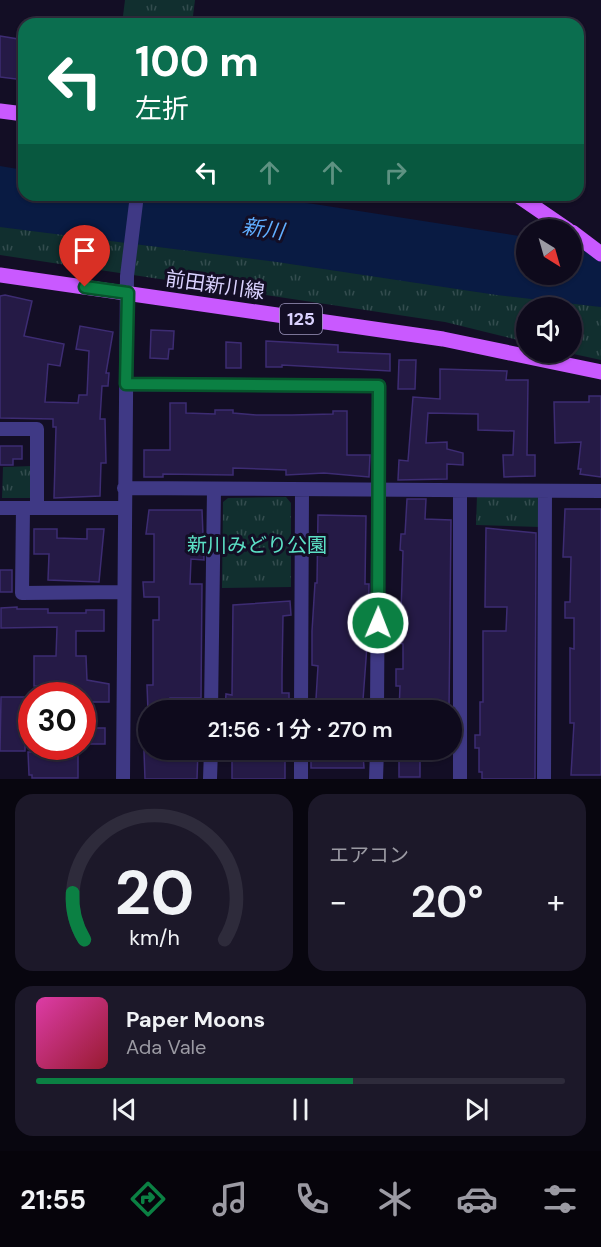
<!DOCTYPE html>
<html lang="ja">
<meta charset="utf-8">
<style>
:root{--surface:#0e0a1c;--page:#1c1829;--text:#f1f3f6;--muted:#9b9aa3;--line:#2e2b3b;--accent:#0b8043}
body{margin:0;font-family:"DM Sans","Noto Sans JP",sans-serif;background:var(--page);color:var(--text);height:100vh;display:flex;flex-direction:column;font-size:22px;white-space:nowrap}
*{box-sizing:border-box;margin:0}
p{font-size:20px;color:var(--muted)}
.icon{flex:none;width:33px;height:33px;fill:none;stroke:currentColor;stroke-width:2;stroke-linecap:round;stroke-linejoin:round}
.map{position:relative;height:779px;overflow:hidden}
.details{display:flex;flex-direction:column;gap:15px;padding:15px;background:#08060f;flex:1}
.details>*{flex:none}
.guide{position:absolute;left:18px;top:18px;width:566px;height:183px;border-radius:18px;box-shadow:0 2px 4px #0004,0 0 0 2px var(--line);background:#0b6e4f;color:#fff;overflow:hidden}
.needle{width:39px;rotate:143deg}
.controls{position:absolute;left:516px;top:219px;display:grid;gap:12px}
.controls a{display:grid;place-items:center;width:66px;height:66px;border-radius:50%;background:var(--surface);box-shadow:0 2px 4px #0004,0 0 0 2px var(--line);font-size:30px}
.speed{position:absolute;left:18px;top:682px;display:flex;gap:12px;font-size:30px;font-weight:700;text-align:center}
.speed>*{display:grid;place-content:center;width:78px;height:78px;border-radius:50%;background:var(--surface);box-shadow:0 2px 4px #0004,0 0 0 2px var(--line);line-height:1}
.speed .limit{border:9px solid #d22;background:#fff;color:#111}
.pin{position:absolute;display:grid;place-items:center;width:51px;height:51px;color:#fff;margin:-62px -26px;border-radius:50% 50% 50% 0;rotate:-45deg;box-shadow:0 0 6px #0007}
.pin .icon{rotate:45deg}
.me{position:absolute;width:66px;margin:-33px;rotate:1deg;stroke-linejoin:round;filter:drop-shadow(0 0 4px #0008)}
.turn{display:flex;align-items:center;gap:21px;height:126px;padding:0 18px;font-size:27px}
.turn .icon{width:78px;height:78px;stroke-width:2.5}
.turn b{display:block;font-size:42px;line-height:51px}
.lanes{display:flex;align-items:center;height:57px;padding:0 18px;background:#0003;justify-content:center;gap:30px;direction:ltr}
.lanes .off{opacity:.35}
.big{font-size:45px;font-weight:600;line-height:1.1}
.details .card{flex:1;display:flex;flex-direction:column;justify-content:center;gap:9px;min-width:0;padding:0 21px;border-radius:18px;background:var(--page)}
.details .dial{align-items:center;gap:0}
.dial svg{height:156px;overflow:visible;fill:none;stroke:var(--line);stroke-width:7;stroke-linecap:round;text-anchor:middle}
.dial text{fill:var(--text);stroke:none}
.song{display:flex;align-items:center;gap:18px}
.cover{width:72px;height:72px;border-radius:9px;background:linear-gradient(135deg,hsl(320 70% 55%),hsl(350 70% 35%))}
.played{height:6px;border-radius:3px;background:linear-gradient(90deg,var(--accent) 60%,var(--line) 60%)}
.keys{display:flex;justify-content:space-around;direction:ltr}
.heat{display:flex;justify-content:space-between;align-items:center;font-size:33px;direction:ltr}
.details .tiles{flex:1;display:grid;gap:15px;grid-template-columns:1fr 1fr}
.card:last-child{grid-column:span 2}
.trip{position:absolute;left:138px;top:700px;width:324px;height:60px;border-radius:30px;background:var(--surface);box-shadow:0 2px 4px #0004,0 0 0 2px var(--line);font-weight:600;line-height:60px;text-align:center}
.tabs{display:flex;height:96px;justify-content:space-around;align-items:center;background:#06040b;color:var(--muted)}
.tabs .icon{width:42px;height:42px}
.tabs .active{color:var(--accent)}
.tabs b{font-size:27px;color:var(--text)}
.map>svg:first-child{display:block}
.park{fill:url(#park-tufts)}
.water{fill:#091b43}
.building{fill:#251a46;stroke:#3d2c73;stroke-width:1.5}
.lines{fill:none;stroke-linecap:round;stroke-linejoin:round}
.minor{stroke:#3f3985;stroke-width:14}
.primary{stroke:#c959ff;stroke-width:15}
.route-casing{stroke:#07532c;stroke-width:15}
.route{stroke:#0b8043;stroke-width:10}
.labels{text-anchor:middle;stroke-width:6;stroke-linejoin:round;paint-order:stroke}
.shield{fill:#130e25;stroke:#9e97be;stroke-width:1.5}
.shield-label{font-size:18px;font-weight:bold;fill:#dad2ff}
.street-label{font-size:20px;fill:#dad2ff;stroke:#130e25}
.park-label{font-size:20px;fill:#5ce1c6;stroke:#130e25}
.water-label{font-size:21px;font-style:italic;fill:#60aeff;stroke:#130e25}
</style>
<div class="map">
<svg width="601" height="779" viewBox="0 0 601 779">
<defs>
<pattern id="park-tufts" width="24" height="20" patternUnits="userSpaceOnUse" patternTransform="scale(1.5)"><rect width="24" height="20" fill="#112f2f"/><path d="M3 7l-1-3M5 7V3M7 7l1-3M15 17l-1-3M17 17v-4M19 17l1-3" fill="none" stroke="#334c4e"/></pattern>
</defs>
<rect width="100%" height="100%" fill="#130e25"/>
<!-- park -->
<path class="park" d="M125 0H195L192 24H122Z
M0 201 601 292V360L569 353 572 308H526V342L445 322 0 255Z
M32 466 31 498H2L3 467Z
M477 495 541 496 540 527 476 525Z
M286 497 291 503V587L222 588 223 502 228 498Z"/>
<!-- water -->
<path class="water" d="M0 166 24 170V195H239L314 204 526 237V274H572V242L601 246V307L497 295 277 262 0 227Z"/>
<!-- building -->
<path class="building" d="M0 36 24 40V80L0 77Z
M5 295 32 301 24 336 64 344 60 366 48 364 45 402 78 403 79 395H87L89 351 76 349 80 326 113 332 106 373H109L108 386H102L100 419H105L106 463H101L100 496 54 498 56 427H53V419L0 418V296Z
M151 330 174 331 173 349H169L168 359 150 358Z
M266 341 338 345V352L390 354V371L282 365V367H266Z
M226 342 241 343V368H226Z
M399 360H416L415 389H398Z
M440 369 507 371 506 380H528L527 455H535V476L504 477 503 455H513L514 431 478 430V414L428 413 426 443 447 442V449L463 453V465L447 464V479L398 480 399 460 408 461 413 397 440 399Z
M589 396H601V477L580 474 581 469H578L581 442 555 443 554 402H589Z
M170 403H186V413L215 414V410H233V413L256 415H292L333 414V411H347V455H370L369 477 324 473 286 475V470L233 468V475L163 474V477H144V450H170Z
M0 446H22V459H13V465H0Z
M407 499H426L425 519 451 520 449 711H399L400 686H396V669H403V644L400 643 403 551 400 550 401 534H405Z
M565 509H601V775H571L574 723H570V648L574 649V618H565V602H570L571 557H563Z
M149 510H202L204 560 191 559 190 584H202L201 698H170V711H148L147 685H153V620H159V597H144L143 582H154V534H146Z
M318 515 366 516 365 584H369L368 632 363 700 316 699 318 666 312 665V631L315 583H317Z
M486 528 536 533 535 779H482V772H479V748H475V735H480V702H483V631H506L507 607H485Z
M34 529H57V538L87 539V529H104L99 582 48 580 49 554H34Z
M0 570H12V592H0Z
M290 601 291 615 283 616 282 674V693H289V708H285V711H225L226 694 232 695 233 605Z
M17 607V609H48V613H86V610H104V631H76V656H86L87 680 109 684V702H82V696H52V686H34V656H56L57 627 1 628V608Z
M1 697H26L25 751H0Z
M82 728H105V744H82Z
M176 750H198L197 779H145L144 751Z
M232 750H285V779H232Z
M420 750V777H399V750Z
M28 752H78V778H32V775H29Z
M311 754H363L364 768H311Z"/>
<g class="lines">
<!-- minor -->
<path class="minor" d="M126 384 379 386 377 711
M0 429H37V508
M124 488 601 491
M460 491V779
M0 508H124
M23 508 22 593 123 592
M211 711 214 489
M301 711 302 490
M123 779 127 276 137 195
M210 779 211 750
M301 779V750
M376 779 377 750
M544 779 545 492"/>
<!-- primary -->
<path class="primary" d="M0 111 24 114
M517 195 568 230
M572 232 601 254
M0 275 443 339 601 372"/>
</g>
<g class="lines">
<defs>
<path id="route" d="M85 287 128 293 126 384 379 386 378 623"/>
</defs>
<!-- route casing -->
<use href="#route" class="route-casing"/>
<!-- route -->
<use href="#route" class="route"/>
</g>
<g class="labels">
<!-- shield labels -->
<rect class="shield" x="280" y="304" width="42" height="30" rx="4.5"/>
<g class="shield-label">
<text x="301" y="325">125</text>
</g>
<!-- street labels -->
<g class="street-label">
<text transform="translate(215 285) rotate(8)" y="7">前田新川線</text>
</g>
<!-- park labels -->
<g class="park-label">
<text x="257" y="552">新川みどり公園</text>
</g>
<!-- water labels -->
<g class="water-label">
<text transform="translate(263 229) rotate(8)" y="7">新川</text>
</g>
</g>
</svg>
<div class="controls">
<a><svg class="needle" viewBox="-14 -14 28 28"><path d="M0-13l5 13h-10z" fill="#e53935"/><path d="M0 13l5-13h-10z" fill="#9b9aa3"/></svg></a>
<a><svg class="icon" aria-label="sound" viewBox="0 0 24 24"><path d="M4 9h4l5-4v14l-5-4H4zM17 9q2 3 0 6"/></svg></a>
</div>
<div class="speed"><div class="limit">30</div></div>
<div class="pin" style="left:85px;top:287px;background:#d93025"><svg class="icon" aria-label="arrive" viewBox="0 0 24 24"><path d="M6 21V4h12l-3 4 3 4H6"/></svg></div>
<svg class="me" style="left:378px;top:623px" viewBox="-20 -20 40 40"><circle r="17" fill="#0b8043" stroke="#fff" stroke-width="3"/><path d="M0-11L8 9 0 5-8 9z" fill="#fff"/></svg>
<div class="trip">21:56 · 1 分 · 270 m</div>
<div class="guide">
<div class="turn"><svg class="icon" aria-label="left" viewBox="0 0 24 24"><path d="M17 20v-9H6M10 6l-5 5 5 5"/></svg><div><b>100 m</b>左折</div></div>
<div class="lanes"><svg class="icon" aria-label="left" viewBox="0 0 24 24"><path d="M17 20v-9H6M10 6l-5 5 5 5"/></svg><svg class="icon off" aria-label="ahead" viewBox="0 0 24 24"><path d="M12 20V5M6 11l6-6 6 6"/></svg><svg class="icon off" aria-label="ahead" viewBox="0 0 24 24"><path d="M12 20V5M6 11l6-6 6 6"/></svg><svg class="icon off" aria-label="right" viewBox="0 0 24 24"><path d="M7 20v-9h11M14 6l5 5-5 5"/></svg></div>
</div>
</div>
<section class="details">
<div class="tiles">
<div class="card dial"><svg viewBox="0 0 100 80">
<path d="M14 69A42 42 0 1 1 86 69"/>
<path d="M14 69A42 42 0 0 1 8 45" stroke="#0b8043"/>
<text x="50" y="56" font-size="32" font-weight="700">20</text>
<text x="50" y="72" font-size="11">km/h</text>
</svg></div>
<div class="card"><p>エアコン</p>
<div class="heat"><a>−</a><b class="big">20°</b><a>+</a></div>
</div>
<div class="card">
<div class="song"><i class="cover"></i><div><b>Paper Moons</b><p>Ada Vale</p></div></div>
<div class="played"></div>
<div class="keys"><svg class="icon" aria-label="previous" viewBox="0 0 24 24"><path d="M18 5L8 12l10 7zM5 5v14"/></svg><svg class="icon" aria-label="pause" viewBox="0 0 24 24"><path d="M8 5v14M16 5v14"/></svg><svg class="icon" aria-label="next" viewBox="0 0 24 24"><path d="M6 5l10 7-10 7zM19 5v14"/></svg></div>
</div>
</div>
</section>
<nav class="tabs">
<b>21:55</b>
<svg class="icon active" aria-label="directions" viewBox="0 0 24 24"><path d="M12 3l9 9-9 9-9-9zM9 14v-3h6M13 9l2 2-2 2"/></svg>
<svg class="icon" aria-label="music" viewBox="0 0 24 24"><path d="M9 18V5l10-2v13"/><circle cx="6" cy="18" r="3"/><circle cx="16" cy="16" r="3"/></svg>
<svg class="icon" aria-label="phone" viewBox="0 0 24 24"><path d="M5 4h4l2 5-3 2q2 4 5 5l2-3 5 2v4C11 20 4 13 5 4z"/></svg>
<svg class="icon" aria-label="climate" viewBox="0 0 24 24"><path d="M12 3v18M4 7l16 10M4 17L20 7"/></svg>
<svg class="icon" aria-label="car" viewBox="0 0 24 24"><path d="M5 17H2v-5l4-1 3-4h7l3 4 3 1v5h-3M9 17h6M6 11h13"/><circle cx="7" cy="17" r="2"/><circle cx="17" cy="17" r="2"/></svg>
<svg class="icon" aria-label="filters" viewBox="0 0 24 24"><path d="M4 7h16M4 17h16"/><circle cx="9" cy="7" r="2"/><circle cx="15" cy="17" r="2"/></svg>
</nav>
